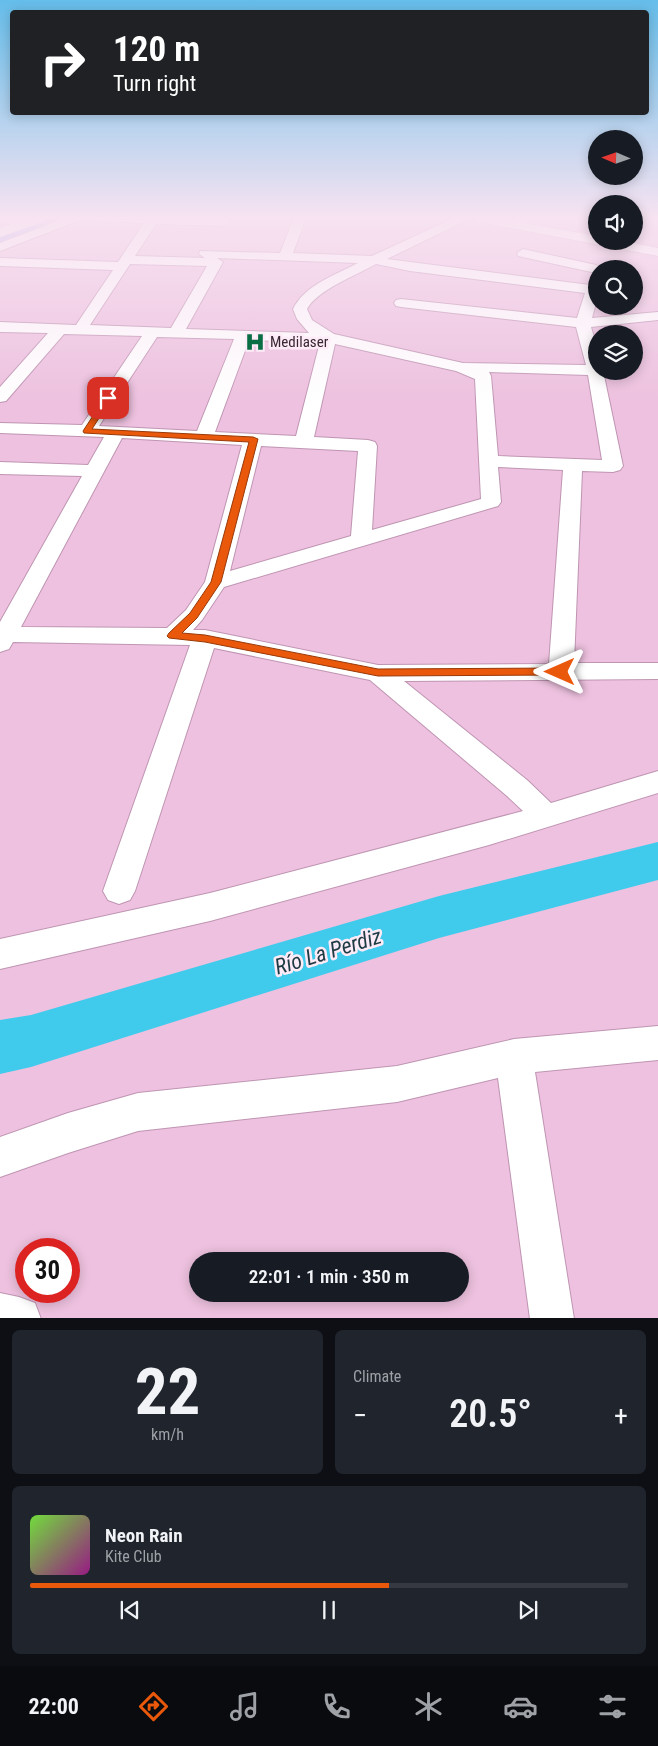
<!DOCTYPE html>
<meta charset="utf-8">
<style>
:root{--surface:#171b24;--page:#20242c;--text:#f1f3f6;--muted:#9ea1a6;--line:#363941;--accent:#ea580c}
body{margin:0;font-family:"Roboto Condensed",sans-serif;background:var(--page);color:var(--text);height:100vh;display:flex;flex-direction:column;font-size:19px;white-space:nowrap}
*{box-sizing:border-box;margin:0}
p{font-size:16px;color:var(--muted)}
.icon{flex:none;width:28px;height:28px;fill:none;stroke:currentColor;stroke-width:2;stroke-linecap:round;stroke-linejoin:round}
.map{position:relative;height:1318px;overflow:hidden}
.details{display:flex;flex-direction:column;gap:12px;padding:12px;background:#0d0f14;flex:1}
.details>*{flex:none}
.hud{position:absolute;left:10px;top:10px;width:639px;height:105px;border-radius:5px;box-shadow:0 2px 12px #0003;background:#202124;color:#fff;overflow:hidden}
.needle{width:32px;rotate:272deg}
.controls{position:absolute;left:588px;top:130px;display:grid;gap:10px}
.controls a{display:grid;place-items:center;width:55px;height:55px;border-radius:50%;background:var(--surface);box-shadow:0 2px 12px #0003;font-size:25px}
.speed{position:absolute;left:15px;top:1238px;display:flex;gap:10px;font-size:25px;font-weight:700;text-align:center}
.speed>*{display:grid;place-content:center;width:65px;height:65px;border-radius:50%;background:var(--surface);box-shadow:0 2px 12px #0003;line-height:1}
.speed .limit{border:8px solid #d22;background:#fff;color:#111}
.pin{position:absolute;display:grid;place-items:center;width:42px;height:42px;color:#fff;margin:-21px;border-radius:10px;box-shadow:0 2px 8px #0006}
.me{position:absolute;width:55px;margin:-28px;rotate:270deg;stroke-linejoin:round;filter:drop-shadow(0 0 4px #0008)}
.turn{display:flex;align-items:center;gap:18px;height:105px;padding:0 20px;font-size:22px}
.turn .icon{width:65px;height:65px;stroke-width:2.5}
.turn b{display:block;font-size:35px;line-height:42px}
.big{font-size:38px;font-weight:600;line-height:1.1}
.details .card{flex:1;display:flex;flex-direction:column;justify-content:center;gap:8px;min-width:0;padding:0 18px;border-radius:8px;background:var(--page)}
.details .dial{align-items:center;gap:0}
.dial b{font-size:65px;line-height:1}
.song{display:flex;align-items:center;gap:15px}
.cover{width:60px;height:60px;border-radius:8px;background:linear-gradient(135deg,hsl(100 70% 55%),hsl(310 70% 35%))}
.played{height:5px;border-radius:2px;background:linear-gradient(90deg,var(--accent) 60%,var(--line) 60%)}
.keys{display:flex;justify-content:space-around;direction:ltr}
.heat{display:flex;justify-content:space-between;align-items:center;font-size:28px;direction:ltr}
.details .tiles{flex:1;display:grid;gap:12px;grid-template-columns:1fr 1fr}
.card:last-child{grid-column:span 2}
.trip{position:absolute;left:189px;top:1252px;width:280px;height:50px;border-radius:25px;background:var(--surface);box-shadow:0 2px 12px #0003;font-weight:600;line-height:50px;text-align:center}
.tabs{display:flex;height:80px;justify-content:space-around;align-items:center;background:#090b0e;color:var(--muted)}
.tabs .icon{width:35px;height:35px}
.tabs .on{color:var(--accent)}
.tabs b{font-size:22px;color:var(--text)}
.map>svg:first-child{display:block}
.green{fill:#97a1f9}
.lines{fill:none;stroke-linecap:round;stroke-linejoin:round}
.river{fill:#40cbed;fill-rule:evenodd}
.minor-casing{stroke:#bf95b2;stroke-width:2}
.tertiary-casing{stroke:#bf95b2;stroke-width:1}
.secondary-casing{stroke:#bf95b2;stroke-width:1}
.minor{fill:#fff;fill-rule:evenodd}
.tertiary{fill:#fff;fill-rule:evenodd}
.secondary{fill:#fff;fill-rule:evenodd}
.route{fill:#ea580c;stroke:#983908}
.labels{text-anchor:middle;stroke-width:5;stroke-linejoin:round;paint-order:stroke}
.far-poi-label{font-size:15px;fill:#382733;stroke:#fdebf7;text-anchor:start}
.near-water-label{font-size:22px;font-style:italic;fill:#1e3b43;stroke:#fdebf7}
</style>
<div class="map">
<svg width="658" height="1319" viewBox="0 0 658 1319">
<rect width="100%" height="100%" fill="#edc1df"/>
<!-- green -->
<path class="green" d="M51 218H72L55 221 0 243V236Z"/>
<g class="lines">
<!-- river -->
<path class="river" d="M658 842V880L439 938 31 1067 0 1074V1020L31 1015 439 896Z"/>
<defs>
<path id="minor" d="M66 218H193L228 219 230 222 224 226 156 224 135 256 205 258 199 254 200 251 280 253 294 218H306L293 253 372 256 454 218H469L467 220 387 259 590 285 596 283V303L592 318 658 312V320L591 327 596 344V371H603L623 466 620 470 613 472 582 471 574 663H658V679L404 681 527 780 551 803 658 771V793L489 845 210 921 0 969V939L210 893 523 811 507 796 370 680 214 648 135 891 130 900 119 904 108 900 103 891 190 645 13 642 9 649 0 652V622L82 476 0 474V462L88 465 104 437 0 433V423L82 425 142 336 64 334 6 401 0 402V387L48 333 0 332V322L76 325 113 270 0 266V258L118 262 144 223 80 220 0 251V243ZM217 258 358 263C335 275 305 285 293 309L297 319 309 333 186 329 223 262ZM130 264 207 266 171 328 90 325ZM376 264 410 271 585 293 577 318 401 299 396 300 394 303 396 306 401 307 576 327 586 365 463 363 334 334 312 320 307 309C317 290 357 275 376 264ZM157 337 234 339 197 431 99 426ZM249 340 320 342 296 436 215 432ZM335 344 456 371 475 379 481 499 372 530 377 446 375 442 368 440 314 437ZM489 372 588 375 602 460 498 456 491 376ZM122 438 242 445 205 582 186 610 167 628 21 627ZM261 446 358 451 351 536 230 571ZM498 467 563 470 549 664 378 665 205 630H193L202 620 224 587 498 506 501 502Z
M519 218H534L519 227H511L509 224Z
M523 249 596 265 602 269H596V273L518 256 517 253Z
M658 1026V1060L535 1072 574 1319H530L498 1078 397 1102 138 1131 68 1153 0 1177V1137L68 1113 138 1093 397 1066 514 1039Z
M0 1293 19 1297 35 1303 41 1319H0Z"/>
<path id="tertiary" d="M0 218 32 219 34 222 27 226 0 222Z"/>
<path id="secondary" d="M29 218H46L45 221 0 237V228Z
M473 218H497L596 236V241H624L658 248V256L479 222Z"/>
</defs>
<!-- minor casing -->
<use href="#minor" class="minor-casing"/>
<!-- tertiary casing -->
<use href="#tertiary" class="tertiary-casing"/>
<!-- secondary casing -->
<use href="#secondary" class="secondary-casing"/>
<!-- minor -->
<use href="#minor" class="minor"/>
<!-- tertiary -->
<use href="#tertiary" class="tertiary"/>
<!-- secondary -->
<use href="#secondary" class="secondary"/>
</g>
<!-- sky -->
<linearGradient id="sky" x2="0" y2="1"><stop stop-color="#65bdea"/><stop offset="0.54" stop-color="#f7e3f1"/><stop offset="1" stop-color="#f7e3f1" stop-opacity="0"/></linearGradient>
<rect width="658" height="402" fill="url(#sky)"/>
<!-- route -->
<path class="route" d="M106 396 112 398 92 429 253 437 258 439 221 582 197 618 182 633 205 635 378 669 560 668 566 672 560 675 378 676 205 642 169 638 167 636 169 633 190 613 211 582 249 442 84 433 83 431Z"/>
<!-- icons -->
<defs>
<symbol id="hospital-bare" viewBox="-9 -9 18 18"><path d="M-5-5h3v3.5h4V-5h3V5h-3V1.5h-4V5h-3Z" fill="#0a6e44" stroke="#fdebf7" stroke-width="2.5" paint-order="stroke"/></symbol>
</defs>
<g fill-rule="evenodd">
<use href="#hospital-bare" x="241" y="328" width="28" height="28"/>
</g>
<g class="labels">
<!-- far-poi labels -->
<g class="far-poi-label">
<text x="270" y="347">Medilaser</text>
</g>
<!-- near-water labels -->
<g class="near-water-label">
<text transform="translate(328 951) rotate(-17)" y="8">Río La Perdiz</text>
</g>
</g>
</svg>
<div class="controls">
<a><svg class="needle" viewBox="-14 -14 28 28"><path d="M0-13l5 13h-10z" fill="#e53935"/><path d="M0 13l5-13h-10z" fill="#9ea1a6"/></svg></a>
<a><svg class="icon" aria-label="sound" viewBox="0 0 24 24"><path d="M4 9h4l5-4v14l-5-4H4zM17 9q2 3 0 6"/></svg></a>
<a><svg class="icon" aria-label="search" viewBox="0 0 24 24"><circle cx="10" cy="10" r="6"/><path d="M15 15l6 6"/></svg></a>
<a><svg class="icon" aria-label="layers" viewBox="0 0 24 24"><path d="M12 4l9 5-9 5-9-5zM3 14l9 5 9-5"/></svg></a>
</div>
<div class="speed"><div class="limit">30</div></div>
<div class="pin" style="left:108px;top:398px;background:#d93025"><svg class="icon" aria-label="arrive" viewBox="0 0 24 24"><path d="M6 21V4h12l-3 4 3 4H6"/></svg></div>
<svg class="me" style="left:560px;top:672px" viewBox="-20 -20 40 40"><path d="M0-17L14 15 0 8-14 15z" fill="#ea580c" stroke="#fff" stroke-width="4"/></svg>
<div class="trip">22:01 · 1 min · 350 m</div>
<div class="hud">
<div class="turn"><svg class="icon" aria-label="right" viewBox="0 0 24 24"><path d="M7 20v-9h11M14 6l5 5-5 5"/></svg><div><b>120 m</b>Turn right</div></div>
</div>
</div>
<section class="details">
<div class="tiles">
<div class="card dial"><b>22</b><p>km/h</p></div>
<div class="card"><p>Climate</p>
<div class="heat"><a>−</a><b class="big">20.5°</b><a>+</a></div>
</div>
<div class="card">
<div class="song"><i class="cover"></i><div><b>Neon Rain</b><p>Kite Club</p></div></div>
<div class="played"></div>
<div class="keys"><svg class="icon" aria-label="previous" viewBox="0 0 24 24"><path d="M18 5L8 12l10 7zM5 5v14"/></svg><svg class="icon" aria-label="pause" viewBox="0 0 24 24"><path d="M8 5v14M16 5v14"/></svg><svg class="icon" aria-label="next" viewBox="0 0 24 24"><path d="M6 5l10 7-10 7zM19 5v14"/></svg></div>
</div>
</div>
</section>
<nav class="tabs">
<b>22:00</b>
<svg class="icon on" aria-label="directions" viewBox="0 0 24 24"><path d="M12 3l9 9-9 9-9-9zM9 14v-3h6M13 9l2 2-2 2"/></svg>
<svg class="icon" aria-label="music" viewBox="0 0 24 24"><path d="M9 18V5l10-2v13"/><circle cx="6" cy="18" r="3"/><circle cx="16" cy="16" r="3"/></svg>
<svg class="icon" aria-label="phone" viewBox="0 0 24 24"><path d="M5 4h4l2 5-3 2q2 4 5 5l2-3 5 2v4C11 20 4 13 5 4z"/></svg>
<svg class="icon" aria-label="climate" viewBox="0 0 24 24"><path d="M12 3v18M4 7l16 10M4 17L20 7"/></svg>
<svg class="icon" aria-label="car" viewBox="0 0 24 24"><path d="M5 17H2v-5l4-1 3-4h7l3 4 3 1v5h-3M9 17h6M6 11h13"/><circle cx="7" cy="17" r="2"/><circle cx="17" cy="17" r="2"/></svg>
<svg class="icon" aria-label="filters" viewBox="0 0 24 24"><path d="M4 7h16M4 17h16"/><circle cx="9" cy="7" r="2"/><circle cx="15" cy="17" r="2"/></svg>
</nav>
